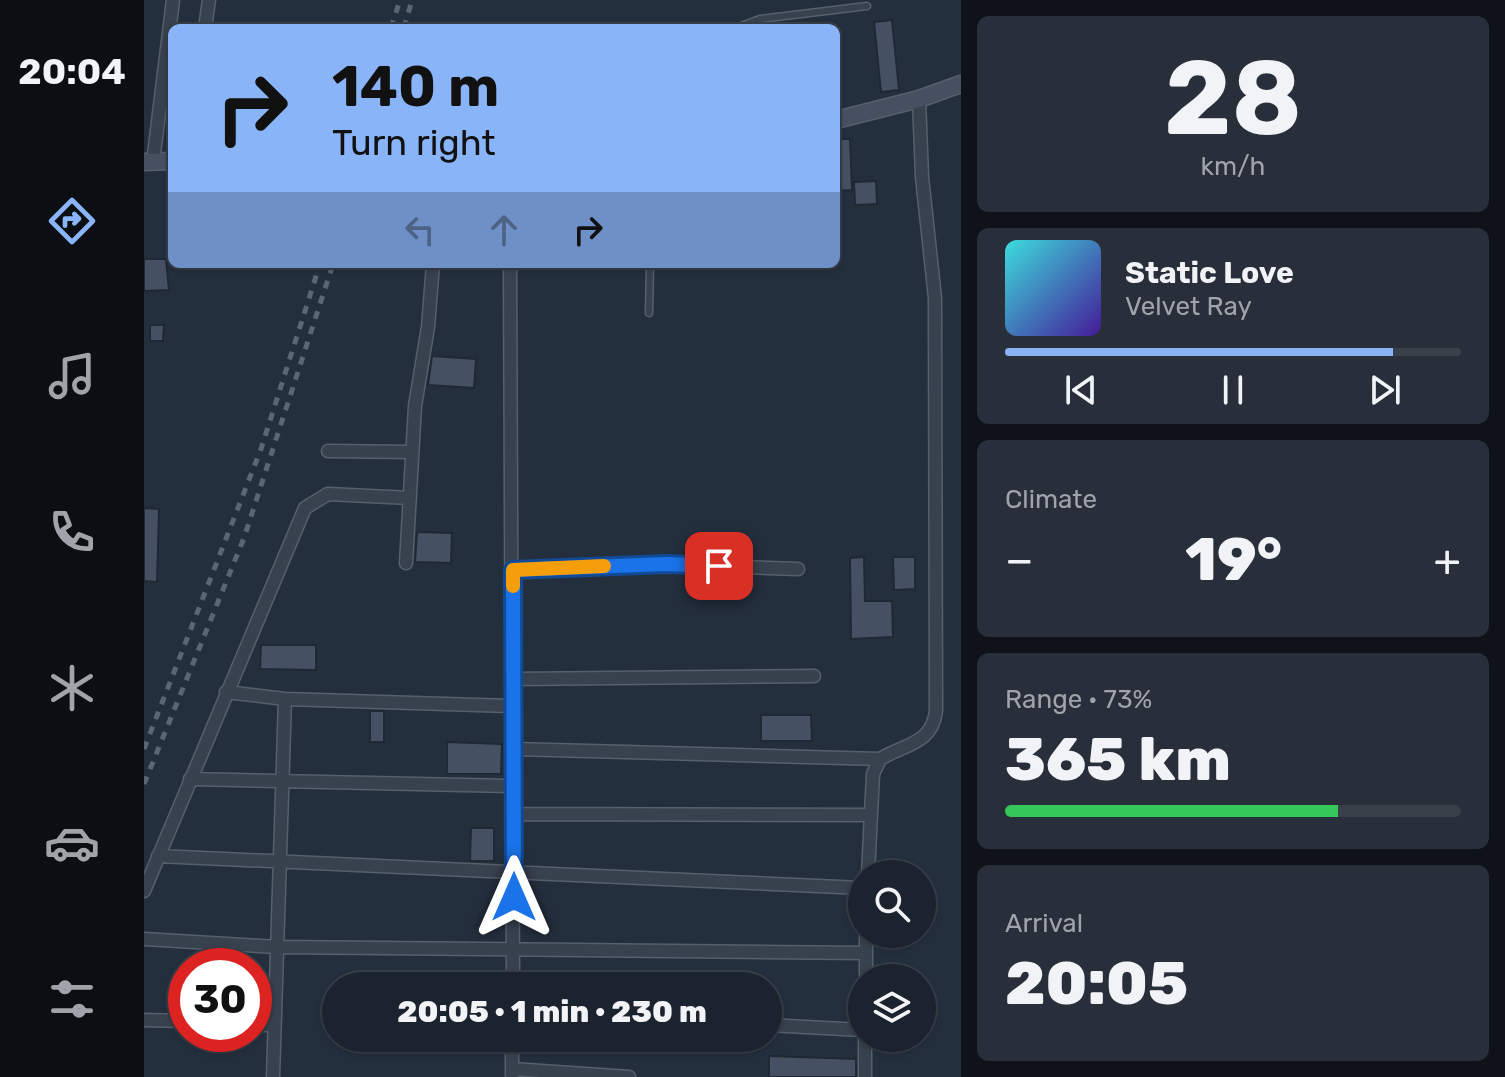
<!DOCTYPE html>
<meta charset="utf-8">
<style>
:root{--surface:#1b232e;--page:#282f3a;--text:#f1f3f6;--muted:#a0a4aa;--line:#39404a;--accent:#8ab4f8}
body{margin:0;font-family:Rubik,sans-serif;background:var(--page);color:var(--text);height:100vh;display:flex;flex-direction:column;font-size:30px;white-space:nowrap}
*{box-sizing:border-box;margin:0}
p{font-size:26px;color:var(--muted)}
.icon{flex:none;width:44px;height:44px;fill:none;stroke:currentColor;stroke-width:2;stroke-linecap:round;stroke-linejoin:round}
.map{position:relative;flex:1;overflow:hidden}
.panel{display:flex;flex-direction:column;gap:16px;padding:16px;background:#0f1319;width:544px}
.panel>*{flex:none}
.hud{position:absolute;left:24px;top:24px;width:672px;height:244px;border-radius:12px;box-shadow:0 2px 6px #0004,0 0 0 2px var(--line);background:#8ab4f8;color:#111;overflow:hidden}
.tools{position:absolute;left:704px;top:860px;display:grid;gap:16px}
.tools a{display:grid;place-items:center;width:88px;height:88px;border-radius:50%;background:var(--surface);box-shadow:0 2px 6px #0004,0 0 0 2px var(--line);font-size:40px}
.speed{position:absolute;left:24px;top:948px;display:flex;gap:16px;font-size:40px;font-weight:700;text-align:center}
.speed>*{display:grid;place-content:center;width:104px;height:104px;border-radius:50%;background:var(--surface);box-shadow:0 2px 6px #0004,0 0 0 2px var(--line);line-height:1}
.speed .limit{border:12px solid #d22;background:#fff;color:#111}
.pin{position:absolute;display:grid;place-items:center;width:68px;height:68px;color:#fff;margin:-34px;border-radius:16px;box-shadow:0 4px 12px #0006}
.me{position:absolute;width:88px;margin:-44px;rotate:0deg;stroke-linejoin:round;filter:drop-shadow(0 0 6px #0008)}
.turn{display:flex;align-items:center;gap:28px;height:168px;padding:0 32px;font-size:36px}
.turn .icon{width:104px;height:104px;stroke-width:2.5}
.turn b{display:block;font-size:56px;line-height:68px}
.lanes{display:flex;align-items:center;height:76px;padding:0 32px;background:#0003;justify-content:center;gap:40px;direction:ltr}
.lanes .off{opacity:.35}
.big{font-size:60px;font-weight:800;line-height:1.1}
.panel .tile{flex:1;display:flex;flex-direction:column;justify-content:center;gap:12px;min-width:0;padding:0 28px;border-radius:12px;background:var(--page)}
.panel .dial{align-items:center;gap:0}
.dial b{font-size:104px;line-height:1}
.song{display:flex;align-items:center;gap:24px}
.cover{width:96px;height:96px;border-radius:12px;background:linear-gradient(135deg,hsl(180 70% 55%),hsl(260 70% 35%))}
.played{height:8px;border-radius:4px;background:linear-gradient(90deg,var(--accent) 85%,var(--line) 85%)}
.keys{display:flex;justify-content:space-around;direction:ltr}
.heat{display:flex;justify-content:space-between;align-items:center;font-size:44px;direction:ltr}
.charge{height:12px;border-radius:6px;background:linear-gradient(90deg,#34c759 73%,var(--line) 0)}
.trip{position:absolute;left:178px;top:972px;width:460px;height:80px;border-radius:40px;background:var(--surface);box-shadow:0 2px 6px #0004,0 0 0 2px var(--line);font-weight:800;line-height:80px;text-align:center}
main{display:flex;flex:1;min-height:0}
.tabs{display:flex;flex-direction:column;width:144px;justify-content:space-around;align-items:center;background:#0b0e12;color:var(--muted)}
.tabs .icon{width:56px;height:56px}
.tabs .current{color:var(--accent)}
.tabs b{font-size:36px;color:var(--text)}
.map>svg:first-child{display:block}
.building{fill:#455162;stroke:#1f2835;stroke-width:2}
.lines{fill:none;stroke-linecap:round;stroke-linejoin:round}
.lane-casing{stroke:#565f6c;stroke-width:9}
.street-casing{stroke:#565f6c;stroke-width:15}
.secondary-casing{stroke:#565f6c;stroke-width:19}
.lane{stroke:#38414e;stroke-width:6}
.street{stroke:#38414e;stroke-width:12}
.secondary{stroke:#465061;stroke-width:16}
.rail{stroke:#5a6575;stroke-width:5;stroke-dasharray:8 8;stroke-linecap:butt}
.route-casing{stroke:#114b97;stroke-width:20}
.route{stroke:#1a73e8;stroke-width:14}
.slow{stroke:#f59e0b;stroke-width:14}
</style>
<main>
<nav class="tabs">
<b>20:04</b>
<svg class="icon current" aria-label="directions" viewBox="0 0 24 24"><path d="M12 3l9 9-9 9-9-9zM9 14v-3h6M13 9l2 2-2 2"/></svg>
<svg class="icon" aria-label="music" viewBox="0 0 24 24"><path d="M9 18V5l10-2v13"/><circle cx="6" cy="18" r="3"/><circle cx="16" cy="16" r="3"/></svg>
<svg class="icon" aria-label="phone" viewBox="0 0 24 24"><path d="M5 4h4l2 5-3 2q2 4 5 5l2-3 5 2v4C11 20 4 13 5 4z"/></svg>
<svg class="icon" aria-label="climate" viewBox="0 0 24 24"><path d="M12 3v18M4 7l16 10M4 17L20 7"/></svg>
<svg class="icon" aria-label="car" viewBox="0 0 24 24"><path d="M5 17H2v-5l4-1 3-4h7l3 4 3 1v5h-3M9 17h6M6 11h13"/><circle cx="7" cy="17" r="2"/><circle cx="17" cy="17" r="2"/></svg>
<svg class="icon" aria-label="filters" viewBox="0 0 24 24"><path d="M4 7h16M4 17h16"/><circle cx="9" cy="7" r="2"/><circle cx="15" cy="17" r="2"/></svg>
</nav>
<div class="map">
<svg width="817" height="1077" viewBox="0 0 817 1077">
<rect width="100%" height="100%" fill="#242f3e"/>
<!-- building -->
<path class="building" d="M748 20 755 90 737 92 730 22Z
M692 139H706L708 190 692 191Z
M732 181 733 204 711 205 710 182Z
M0 259H22L25 290 0 291Z
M6 325H20L19 341H6Z
M288 356 332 359 330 388 284 385Z
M0 508 15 509 13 582 0 581Z
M273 532 308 533 307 563 271 562Z
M720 557 721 601H748L749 637 707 639 706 558Z
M749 557H771V589L750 590Z
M117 645H172V670L116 669Z
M226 711H240V742H226Z
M617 715H667L668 741H617Z
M303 742 358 744 357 774H303Z
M327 828H350V861H326Z
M625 1056 712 1059V1077H625Z"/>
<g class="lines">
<defs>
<path id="lane" d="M592 28 616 19 723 6
M505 313 506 264"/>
<path id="street" d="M61 28 65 0
M9 162 29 0
M366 264 369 986
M184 451 268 452
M262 563 271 406 284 327 289 264
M369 570 522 564 654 569
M369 679 670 676
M82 692 141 699 369 706
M370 749 736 759
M46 779 370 786
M370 814 727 815
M14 856 718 888
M724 874 729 774 736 759C761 744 788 744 792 711L791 298 778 177 775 99
M0 891 161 508 184 494 266 498
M0 939 133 947 722 953
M722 978V934
M0 1020 42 1021
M110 1025H130
M624 1025 718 1030
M368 1069 485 1077
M368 1075V1038
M129 1077 141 699
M721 1077V1038"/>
<path id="secondary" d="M692 120 775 99 817 84
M0 162 28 161"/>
</defs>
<!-- lane casing -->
<use href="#lane" class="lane-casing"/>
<!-- street casing -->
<use href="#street" class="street-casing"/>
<!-- secondary casing -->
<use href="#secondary" class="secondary-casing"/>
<!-- lane -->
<use href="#lane" class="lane"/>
<!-- street -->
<use href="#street" class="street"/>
<!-- secondary -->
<use href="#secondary" class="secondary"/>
<!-- rail -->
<path class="rail" d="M247 28 256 0
M260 28 268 0
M0 749 117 449 176 264
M0 784 100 538 189 264"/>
</g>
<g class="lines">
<defs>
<path id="route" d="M370 897 369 570 522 564 575 566"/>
</defs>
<!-- route casing -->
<use href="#route" class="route-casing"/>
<!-- route -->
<use href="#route" class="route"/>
<!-- slow -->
<path class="slow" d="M369 586V570L460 566"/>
</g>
</svg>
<div class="tools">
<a><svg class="icon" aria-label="search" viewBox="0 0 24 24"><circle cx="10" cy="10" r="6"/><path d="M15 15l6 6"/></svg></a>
<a><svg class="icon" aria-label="layers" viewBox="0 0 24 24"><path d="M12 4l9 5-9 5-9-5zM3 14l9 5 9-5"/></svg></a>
</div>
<div class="speed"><div class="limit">30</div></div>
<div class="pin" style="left:575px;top:566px;background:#d93025"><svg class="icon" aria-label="arrive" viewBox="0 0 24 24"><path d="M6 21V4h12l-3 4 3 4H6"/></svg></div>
<svg class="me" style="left:370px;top:897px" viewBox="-20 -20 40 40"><path d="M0-17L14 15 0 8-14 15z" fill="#1a73e8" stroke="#fff" stroke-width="4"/></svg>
<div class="trip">20:05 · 1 min · 230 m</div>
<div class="hud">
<div class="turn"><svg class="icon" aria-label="right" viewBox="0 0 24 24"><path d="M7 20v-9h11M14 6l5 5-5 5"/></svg><div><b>140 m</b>Turn right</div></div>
<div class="lanes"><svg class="icon off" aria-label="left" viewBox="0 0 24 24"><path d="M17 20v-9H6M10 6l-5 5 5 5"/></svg><svg class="icon off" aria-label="ahead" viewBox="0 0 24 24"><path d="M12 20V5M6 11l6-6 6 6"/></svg><svg class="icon" aria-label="right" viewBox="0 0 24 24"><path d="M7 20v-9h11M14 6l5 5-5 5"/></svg></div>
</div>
</div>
<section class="panel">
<div class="tile dial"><b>28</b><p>km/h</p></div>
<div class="tile">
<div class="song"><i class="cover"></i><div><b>Static Love</b><p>Velvet Ray</p></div></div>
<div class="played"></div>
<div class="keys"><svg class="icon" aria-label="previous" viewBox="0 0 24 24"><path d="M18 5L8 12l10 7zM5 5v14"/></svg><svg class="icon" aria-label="pause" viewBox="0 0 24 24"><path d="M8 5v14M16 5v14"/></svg><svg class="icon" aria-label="next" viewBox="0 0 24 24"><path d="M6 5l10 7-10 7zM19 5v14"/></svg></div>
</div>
<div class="tile"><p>Climate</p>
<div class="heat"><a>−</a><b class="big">19°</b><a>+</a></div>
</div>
<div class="tile"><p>Range · 73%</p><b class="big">365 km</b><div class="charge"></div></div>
<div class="tile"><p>Arrival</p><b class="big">20:05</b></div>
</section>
</main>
